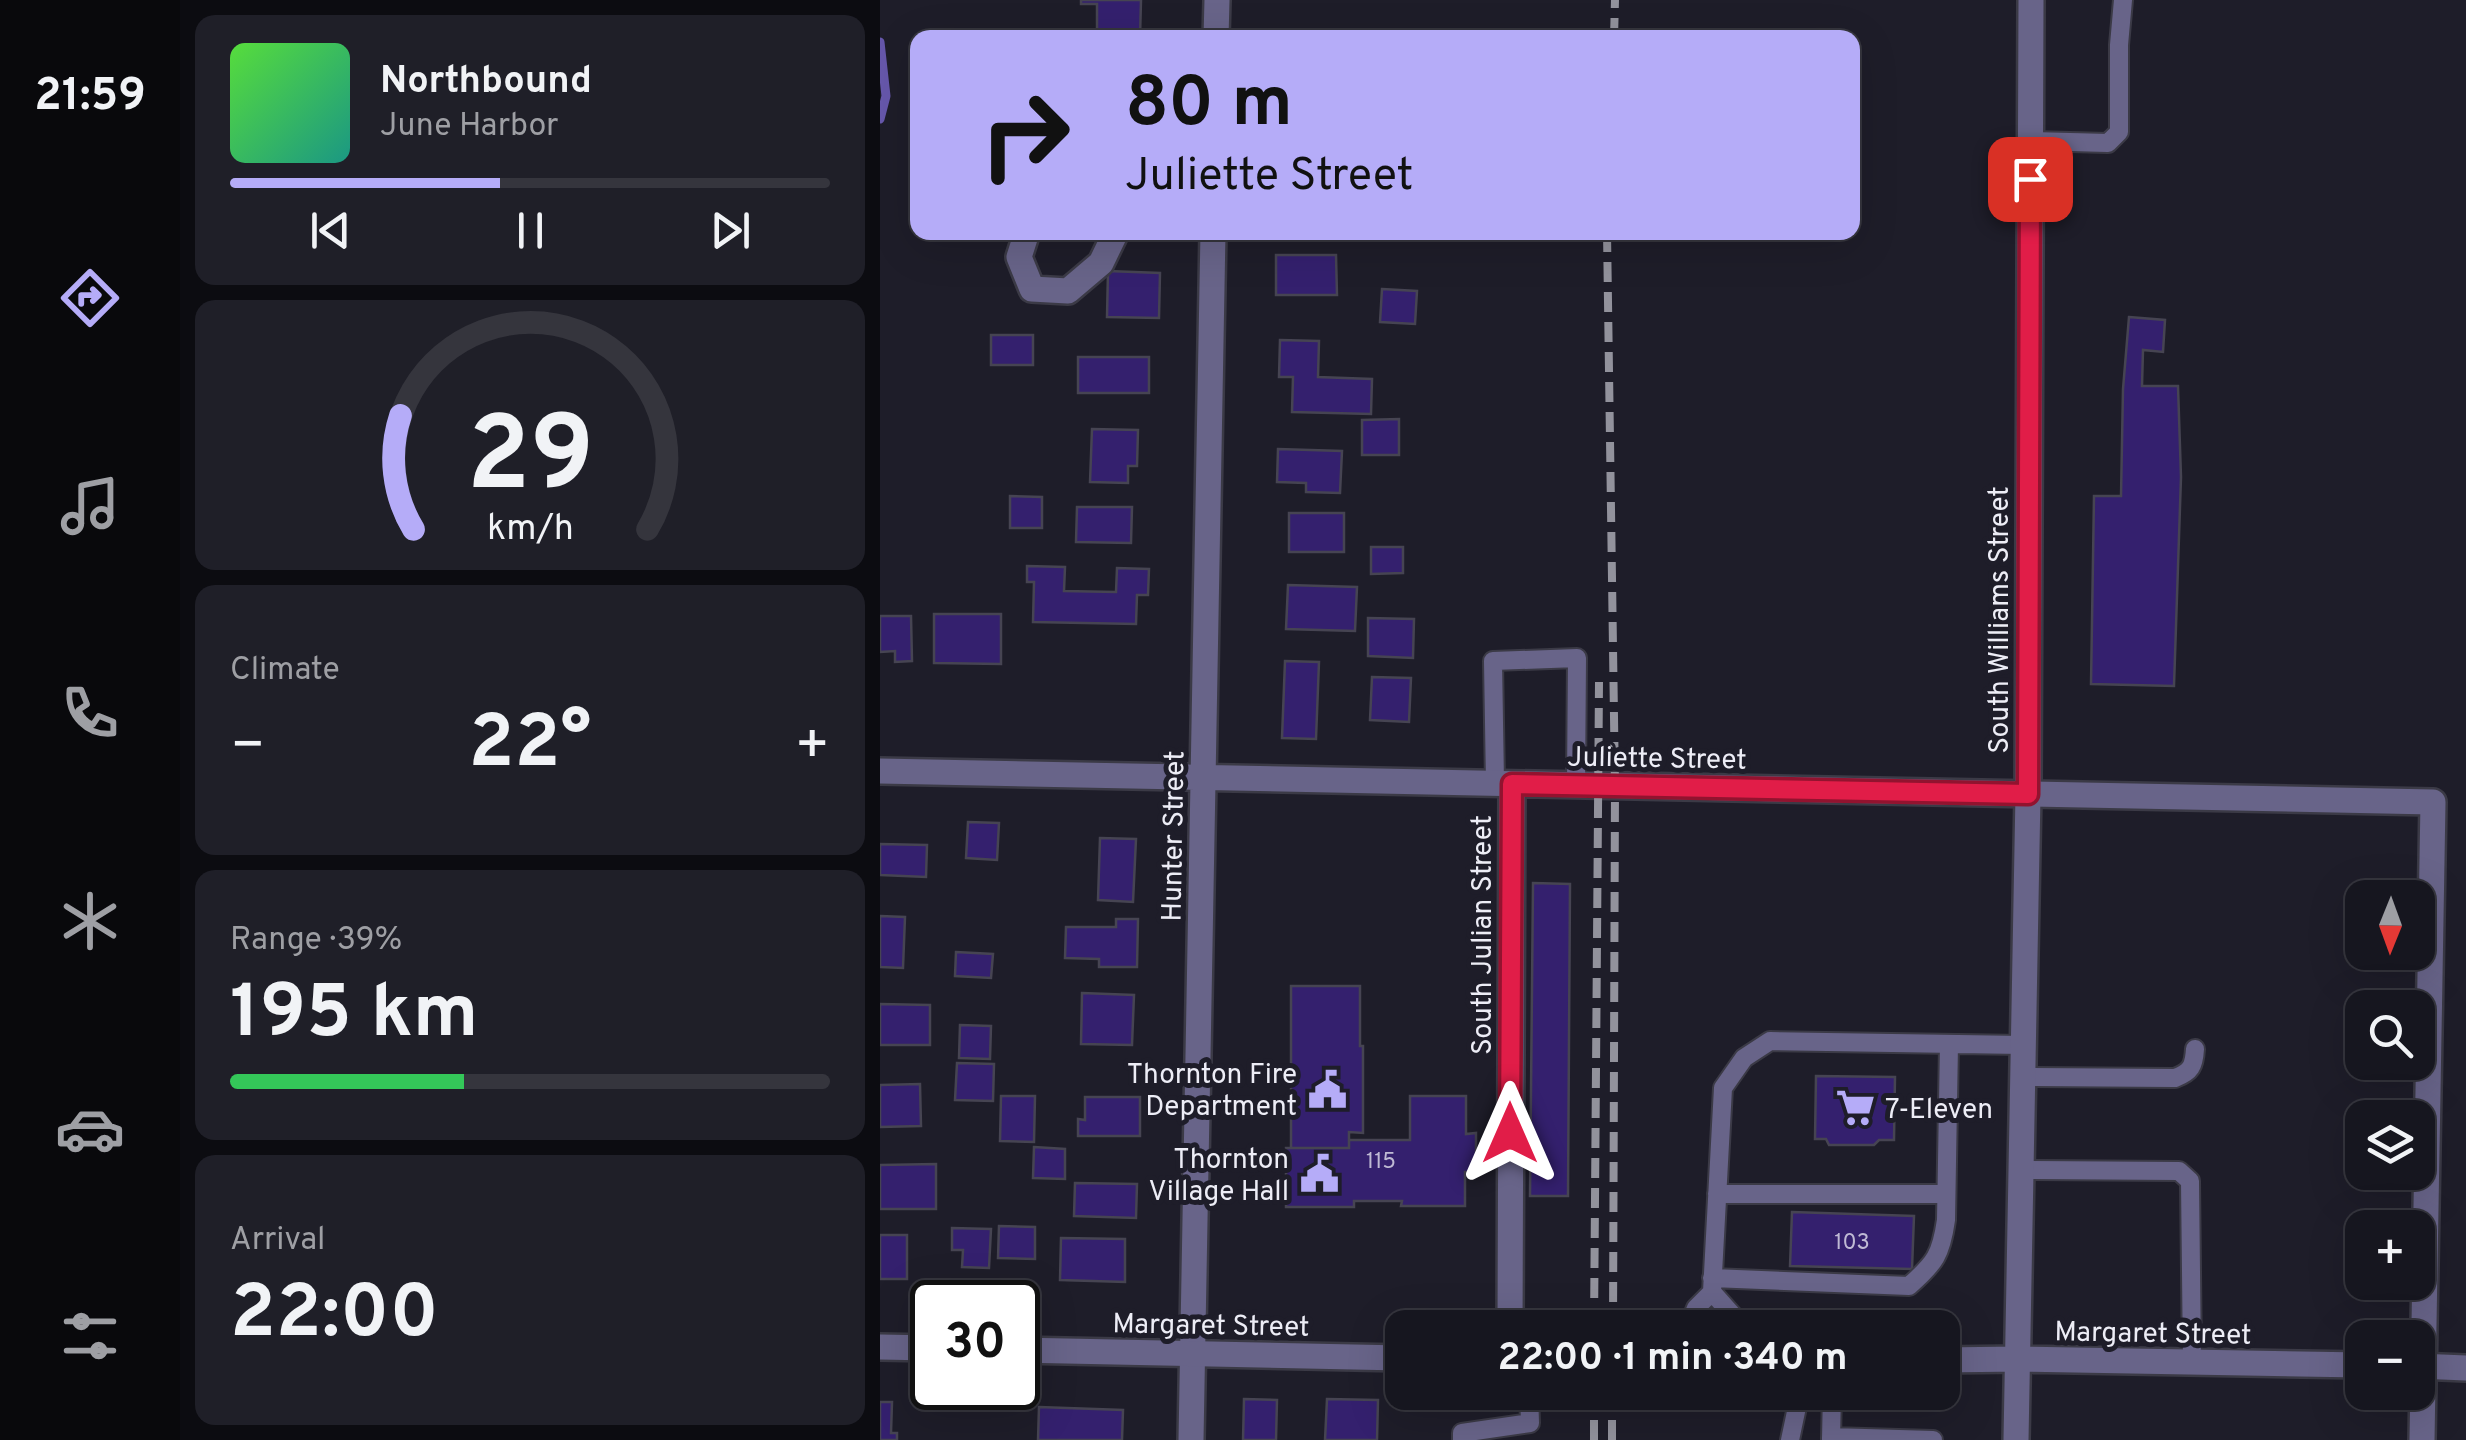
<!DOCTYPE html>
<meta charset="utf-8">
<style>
:root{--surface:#16161f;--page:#1f1f28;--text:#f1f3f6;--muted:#9e9fa4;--line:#35353d;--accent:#b5acf8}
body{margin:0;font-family:Overpass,sans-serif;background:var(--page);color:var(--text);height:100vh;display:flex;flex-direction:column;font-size:38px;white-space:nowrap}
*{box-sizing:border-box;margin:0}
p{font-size:32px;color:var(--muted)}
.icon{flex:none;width:55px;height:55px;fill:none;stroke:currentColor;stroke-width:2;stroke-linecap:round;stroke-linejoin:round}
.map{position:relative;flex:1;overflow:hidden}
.drawer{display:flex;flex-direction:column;gap:15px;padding:15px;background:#0c0c11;width:700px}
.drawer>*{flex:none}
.guide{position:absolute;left:30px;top:30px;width:950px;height:210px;border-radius:20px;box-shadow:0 10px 40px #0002,0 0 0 2px var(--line);background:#b5acf8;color:#111;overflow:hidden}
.needle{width:65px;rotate:181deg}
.buttons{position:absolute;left:1465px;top:880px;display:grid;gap:20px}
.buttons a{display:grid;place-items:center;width:90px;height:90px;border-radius:20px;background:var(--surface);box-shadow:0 10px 40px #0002,0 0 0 2px var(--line);font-size:50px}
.speed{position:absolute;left:30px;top:1280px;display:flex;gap:20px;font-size:50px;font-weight:700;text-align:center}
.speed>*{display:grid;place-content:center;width:130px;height:130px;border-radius:50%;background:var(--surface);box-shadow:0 10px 40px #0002,0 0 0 2px var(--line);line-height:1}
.speed .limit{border:5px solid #111;border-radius:15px;background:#fff;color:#111}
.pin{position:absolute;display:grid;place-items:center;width:85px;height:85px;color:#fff;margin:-42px;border-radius:20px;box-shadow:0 5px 15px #0006}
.me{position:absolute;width:110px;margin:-55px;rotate:0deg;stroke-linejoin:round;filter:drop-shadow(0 0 8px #0008)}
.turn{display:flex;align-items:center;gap:35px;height:210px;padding:0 50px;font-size:45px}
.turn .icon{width:130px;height:130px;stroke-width:2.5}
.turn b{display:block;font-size:70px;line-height:85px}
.big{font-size:75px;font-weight:700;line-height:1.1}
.drawer .tile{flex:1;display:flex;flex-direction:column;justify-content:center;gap:15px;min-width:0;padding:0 35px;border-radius:20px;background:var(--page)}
.drawer .dial{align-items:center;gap:0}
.dial svg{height:260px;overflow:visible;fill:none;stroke:var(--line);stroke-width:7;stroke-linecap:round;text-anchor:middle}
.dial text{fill:var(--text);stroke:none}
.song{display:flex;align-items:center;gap:30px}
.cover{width:120px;height:120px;border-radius:15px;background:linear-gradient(135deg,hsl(110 70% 55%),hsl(170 70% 35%))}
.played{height:10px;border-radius:5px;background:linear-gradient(90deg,var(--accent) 45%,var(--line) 45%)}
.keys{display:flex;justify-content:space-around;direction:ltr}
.heat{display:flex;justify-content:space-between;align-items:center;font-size:55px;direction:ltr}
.charge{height:15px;border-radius:8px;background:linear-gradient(90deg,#34c759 39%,var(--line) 0)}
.trip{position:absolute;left:505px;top:1310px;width:575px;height:100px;border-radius:20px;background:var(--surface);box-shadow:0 10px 40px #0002,0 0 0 2px var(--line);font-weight:700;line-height:100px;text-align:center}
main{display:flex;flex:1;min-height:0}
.menu{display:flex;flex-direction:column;width:180px;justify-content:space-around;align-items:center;background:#09090c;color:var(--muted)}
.menu .icon{width:70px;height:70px}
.menu .active{color:var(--accent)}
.menu b{font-size:45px;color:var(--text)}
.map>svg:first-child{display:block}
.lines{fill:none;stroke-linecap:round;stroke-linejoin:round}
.stream{stroke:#6657ab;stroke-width:9}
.building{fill:#34206e;stroke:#464452;stroke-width:2.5}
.service-casing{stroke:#3b3a46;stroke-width:22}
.minor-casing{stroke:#3b3a46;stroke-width:30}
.tertiary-casing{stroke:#3b3a46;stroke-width:30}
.service{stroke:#686489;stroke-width:18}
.minor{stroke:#686489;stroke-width:25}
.tertiary{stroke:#686489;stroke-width:25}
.rail{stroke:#92929c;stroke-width:8;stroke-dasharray:20 10;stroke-linecap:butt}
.route-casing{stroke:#92132f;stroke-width:25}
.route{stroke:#e11d48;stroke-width:18}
.labels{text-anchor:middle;stroke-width:10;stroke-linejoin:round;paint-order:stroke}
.number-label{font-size:22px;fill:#bfbad4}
.street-label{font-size:28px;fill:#ededf6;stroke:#1e1d29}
.poi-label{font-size:28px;fill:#ededf6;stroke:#1e1d29;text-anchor:end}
</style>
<main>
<nav class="menu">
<b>21:59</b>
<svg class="icon active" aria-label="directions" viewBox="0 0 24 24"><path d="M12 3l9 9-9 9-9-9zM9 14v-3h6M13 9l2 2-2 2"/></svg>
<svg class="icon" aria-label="music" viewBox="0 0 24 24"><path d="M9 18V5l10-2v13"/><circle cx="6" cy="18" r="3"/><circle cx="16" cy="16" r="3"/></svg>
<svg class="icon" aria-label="phone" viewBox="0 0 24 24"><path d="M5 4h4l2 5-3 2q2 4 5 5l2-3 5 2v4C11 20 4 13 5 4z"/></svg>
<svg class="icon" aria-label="climate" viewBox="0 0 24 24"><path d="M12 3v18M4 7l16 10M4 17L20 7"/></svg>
<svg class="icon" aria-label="car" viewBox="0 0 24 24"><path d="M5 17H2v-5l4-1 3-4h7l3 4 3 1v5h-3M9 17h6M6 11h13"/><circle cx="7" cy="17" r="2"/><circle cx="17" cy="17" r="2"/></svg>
<svg class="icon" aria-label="filters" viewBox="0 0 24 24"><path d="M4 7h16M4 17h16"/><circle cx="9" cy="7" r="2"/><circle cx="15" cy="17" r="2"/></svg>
</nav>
<section class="drawer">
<div class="tile">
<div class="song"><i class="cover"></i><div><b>Northbound</b><p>June Harbor</p></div></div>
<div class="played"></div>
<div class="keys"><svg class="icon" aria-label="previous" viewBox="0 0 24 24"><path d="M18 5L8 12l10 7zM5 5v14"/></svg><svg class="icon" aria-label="pause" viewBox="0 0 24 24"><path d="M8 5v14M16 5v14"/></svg><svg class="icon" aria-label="next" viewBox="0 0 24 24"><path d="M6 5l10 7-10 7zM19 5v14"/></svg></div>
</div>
<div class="tile dial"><svg viewBox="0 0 100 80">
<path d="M14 69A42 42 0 1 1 86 69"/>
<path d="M14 69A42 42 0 0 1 10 34" stroke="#b5acf8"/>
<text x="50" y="56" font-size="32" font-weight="700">29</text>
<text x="50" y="72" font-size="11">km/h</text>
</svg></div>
<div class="tile"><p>Climate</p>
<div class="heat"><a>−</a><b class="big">22°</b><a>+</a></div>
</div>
<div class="tile"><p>Range · 39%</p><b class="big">195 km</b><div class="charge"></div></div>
<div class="tile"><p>Arrival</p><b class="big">22:00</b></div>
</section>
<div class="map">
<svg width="1586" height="1440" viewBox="0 0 1586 1440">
<rect width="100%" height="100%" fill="#1e1d29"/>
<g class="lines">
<!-- stream -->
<path class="stream" d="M0 42 6 96 0 119"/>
</g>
<!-- building -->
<path class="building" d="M201 0H261L260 38H217V4H201Z
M396 255H456L457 295H396Z
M228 271 280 273 279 318 227 317Z
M502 289 537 291 535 324 500 322Z
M1249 317 1285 320 1283 352 1263 350 1262 386H1298L1301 477 1294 686 1211 684 1214 496H1241L1243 389Z
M111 335H153V365H111Z
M400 340 439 341 438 377 492 379 491 414 412 412 413 377H399Z
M198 357H269V393H198Z
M519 419V455H482V420Z
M212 429 258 430 257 466H248V483L210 482Z
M398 449 462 451 460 493 426 492V483L397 482Z
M130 496 162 497V528H130Z
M197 507H252L251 543 196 542Z
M409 513H464V552H409Z
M491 547H523V573L491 574Z
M147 566 185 567 184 591 236 592 237 568 269 569 268 595H257L256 624 153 622 154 582H147Z
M408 585 477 587 475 631 406 629Z
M54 614H121V664L54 663Z
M0 616H31L32 661 15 662V651L0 652Z
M488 618 534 619 533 658 488 656Z
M405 661 439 662 436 739 402 738Z
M492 677 531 678 529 722 490 720Z
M88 822 119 823 117 860 86 858Z
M220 838 256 839 253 902 218 900Z
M0 844 47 845 46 877 0 875Z
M653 883 690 884 688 1196H650Z
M0 916 25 917 23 968 0 967Z
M236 919H258L257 967H219V959L185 958 186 927H236Z
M76 952 113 954 111 978 75 976Z
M411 986H480V1046H483V1133L469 1132V1148H411Z
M202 993 254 995 252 1045 201 1044Z
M0 1004 50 1005V1045H0Z
M80 1025 111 1026 110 1059 79 1058Z
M77 1063 114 1064 113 1101 75 1100Z
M936 1076 1015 1077 1014 1140H999L994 1145H949L946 1139H935Z
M40 1084 41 1126 0 1127V1085Z
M121 1096H155L154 1142 120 1141Z
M530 1096H586V1134L596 1133V1172H585V1206H521L522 1201H474V1207H406V1148H469V1140H530Z
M205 1097H260V1136H198V1119L205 1120Z
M154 1147 185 1149V1179L153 1178Z
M56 1164V1209H0V1165Z
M195 1183 257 1184 256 1218 194 1216Z
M912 1212 1034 1216 1032 1269 910 1266Z
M119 1226 155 1227V1259L118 1258Z
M72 1228 111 1229 109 1268 82 1267 83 1250H72Z
M0 1235H27V1279H0Z
M181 1238 245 1239V1282L180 1280Z
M364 1399 397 1400 396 1440H363Z
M447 1399 498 1400 497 1440H445Z
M0 1402H12L11 1433H17V1440H0Z
M159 1407 243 1410 242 1440H158Z"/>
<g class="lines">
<defs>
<path id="service" d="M1150 141 1228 143 1239 132V45L1243 0
M615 783 613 661 697 658 696 785
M1142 1077 1295 1078C1311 1072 1314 1066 1315 1049
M1141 1170 1299 1171 1310 1181 1312 1362
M837 1194H1066
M832 1278 1029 1286C1055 1263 1061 1255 1066 1220L1069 1044
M832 1292 864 1328
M808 1328 816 1308 832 1292 843 1088 864 1058 890 1041 1143 1045
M951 1437 1053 1440
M582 1440V1433L650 1423 649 1392
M910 1440 917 1407V1392
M951 1440 952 1392"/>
<path id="minor" d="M336 38 337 0
M147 232 139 257 152 289 188 291 221 263 236 232
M0 771 1553 802 1542 1440
M630 1328 632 784
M311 1440 333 232"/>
<path id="tertiary" d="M0 1347 52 1348
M138 1350 522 1358
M1062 1360 1138 1359 1482 1365
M1538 1366 1586 1368
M1136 1440 1148 794 1151 0"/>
</defs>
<!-- service casing -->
<use href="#service" class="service-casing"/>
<!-- minor casing -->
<use href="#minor" class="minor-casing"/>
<!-- tertiary casing -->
<use href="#tertiary" class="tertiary-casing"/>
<!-- service -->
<use href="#service" class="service"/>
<!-- minor -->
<use href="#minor" class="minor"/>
<!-- tertiary -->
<use href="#tertiary" class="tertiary"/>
<!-- rail -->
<path class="rail" d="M734 38 735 0
M727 232 735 786 733 1328
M714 1328 719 682
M714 1440V1392
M732 1440V1392"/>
</g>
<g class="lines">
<defs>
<path id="route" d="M630 1133 632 784 1148 794 1150 179"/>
</defs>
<!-- route casing -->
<use href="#route" class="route-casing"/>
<!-- route -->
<use href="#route" class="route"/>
</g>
<!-- icons -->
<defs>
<symbol id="civic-bare" viewBox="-9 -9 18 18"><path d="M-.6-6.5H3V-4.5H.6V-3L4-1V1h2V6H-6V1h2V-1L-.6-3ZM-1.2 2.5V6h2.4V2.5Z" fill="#b5acf8" stroke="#1e1d29" stroke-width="2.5" paint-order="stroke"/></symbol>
<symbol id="supermarket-bare" viewBox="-9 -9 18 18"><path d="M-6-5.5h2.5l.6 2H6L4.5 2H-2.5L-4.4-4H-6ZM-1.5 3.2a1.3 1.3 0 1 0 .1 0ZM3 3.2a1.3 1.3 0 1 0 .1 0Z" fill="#b5acf8" stroke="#1e1d29" stroke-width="2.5" paint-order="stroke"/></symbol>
</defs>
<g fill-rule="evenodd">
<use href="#civic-bare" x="420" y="1062" width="55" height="55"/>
<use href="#supermarket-bare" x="948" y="1080" width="55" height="55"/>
<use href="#civic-bare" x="412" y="1146" width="55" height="55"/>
</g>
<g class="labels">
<!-- number labels -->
<g class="number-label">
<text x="501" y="1168">115</text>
<text x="972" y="1249">103</text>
</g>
<!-- street labels -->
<g class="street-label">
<text transform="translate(1118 620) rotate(-90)" y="10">South Williams Street</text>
<text transform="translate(777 757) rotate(1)" y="10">Juliette Street</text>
<text transform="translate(292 836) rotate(-89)" y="10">Hunter Street</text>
<text transform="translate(601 935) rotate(-90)" y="10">South Julian Street</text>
<text transform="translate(331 1324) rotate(1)" y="10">Margaret Street</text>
<text transform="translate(1273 1332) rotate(1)" y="10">Margaret Street</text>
</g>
<!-- poi labels -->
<g class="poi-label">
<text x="417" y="1083">Thornton Fire<tspan x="417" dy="32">Department</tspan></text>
<text x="1005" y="1118" text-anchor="start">7-Eleven</text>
<text x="409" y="1168">Thornton<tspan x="409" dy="32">Village Hall</tspan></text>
</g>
</g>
</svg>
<div class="buttons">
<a><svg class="needle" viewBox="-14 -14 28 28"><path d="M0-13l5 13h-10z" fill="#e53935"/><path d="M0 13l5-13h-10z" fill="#9e9fa4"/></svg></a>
<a><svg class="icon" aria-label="search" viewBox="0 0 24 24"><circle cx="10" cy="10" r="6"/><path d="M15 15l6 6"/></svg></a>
<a><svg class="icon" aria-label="layers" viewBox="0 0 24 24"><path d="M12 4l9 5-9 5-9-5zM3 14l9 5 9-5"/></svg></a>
<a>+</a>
<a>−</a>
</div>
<div class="speed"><div class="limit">30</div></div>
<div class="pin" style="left:1150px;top:179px;background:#d93025"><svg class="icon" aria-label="arrive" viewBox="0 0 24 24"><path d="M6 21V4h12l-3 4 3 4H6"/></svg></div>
<svg class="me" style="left:630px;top:1133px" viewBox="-20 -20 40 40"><path d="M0-17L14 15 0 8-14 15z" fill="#e11d48" stroke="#fff" stroke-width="4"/></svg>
<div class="trip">22:00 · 1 min · 340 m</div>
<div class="guide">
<div class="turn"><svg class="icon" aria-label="right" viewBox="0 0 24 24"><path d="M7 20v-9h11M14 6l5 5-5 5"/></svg><div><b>80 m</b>Juliette Street</div></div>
</div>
</div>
</main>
